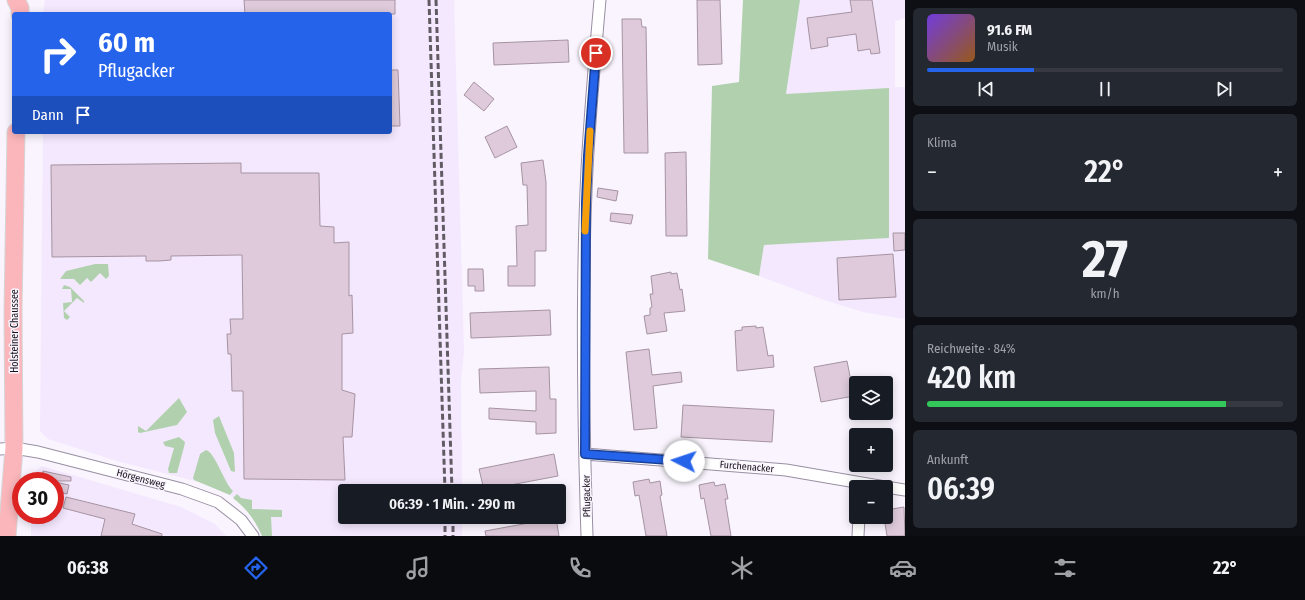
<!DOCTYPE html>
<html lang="de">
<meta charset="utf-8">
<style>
:root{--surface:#171b24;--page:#242831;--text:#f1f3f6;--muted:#9ea1a6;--line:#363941;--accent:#2563eb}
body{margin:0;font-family:"Fira Sans Condensed",sans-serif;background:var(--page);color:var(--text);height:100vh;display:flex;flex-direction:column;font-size:15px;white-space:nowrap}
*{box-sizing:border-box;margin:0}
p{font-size:13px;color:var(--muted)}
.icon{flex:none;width:22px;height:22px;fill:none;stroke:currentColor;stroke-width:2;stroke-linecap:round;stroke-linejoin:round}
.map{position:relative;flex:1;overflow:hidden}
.drawer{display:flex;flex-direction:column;gap:8px;padding:8px;background:#0d0f14;width:400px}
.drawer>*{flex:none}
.banner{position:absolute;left:12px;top:12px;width:380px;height:122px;border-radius:4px;box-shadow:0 2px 10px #0003;background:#2563eb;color:#fff;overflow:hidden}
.controls{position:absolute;left:849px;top:376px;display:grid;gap:8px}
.controls a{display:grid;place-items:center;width:44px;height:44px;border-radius:4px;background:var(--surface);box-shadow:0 2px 10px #0003;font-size:20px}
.speed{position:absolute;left:12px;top:472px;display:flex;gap:8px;font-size:20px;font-weight:700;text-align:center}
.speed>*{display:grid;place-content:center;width:52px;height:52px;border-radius:50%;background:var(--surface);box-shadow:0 2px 10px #0003;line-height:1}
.speed .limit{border:6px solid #d22;background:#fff;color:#111}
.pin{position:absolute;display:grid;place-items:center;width:34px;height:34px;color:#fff;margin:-17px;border:2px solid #fff;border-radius:50%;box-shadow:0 1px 4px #0007}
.me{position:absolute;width:44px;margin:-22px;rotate:274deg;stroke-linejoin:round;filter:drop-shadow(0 0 3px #0008)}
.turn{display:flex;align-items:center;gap:14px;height:84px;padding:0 20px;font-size:18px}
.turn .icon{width:52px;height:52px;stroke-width:2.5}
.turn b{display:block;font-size:28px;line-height:34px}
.then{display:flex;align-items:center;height:38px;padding:0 20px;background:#0003;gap:8px;font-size:15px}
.big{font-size:30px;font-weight:600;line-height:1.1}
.drawer .widget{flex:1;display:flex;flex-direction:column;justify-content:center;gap:6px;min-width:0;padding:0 14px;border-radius:6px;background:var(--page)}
.drawer .dial{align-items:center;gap:0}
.dial b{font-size:52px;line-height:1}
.song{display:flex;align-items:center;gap:12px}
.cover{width:48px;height:48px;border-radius:6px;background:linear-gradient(135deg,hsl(260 70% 55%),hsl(30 70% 35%))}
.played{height:4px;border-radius:2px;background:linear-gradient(90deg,var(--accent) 30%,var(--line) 30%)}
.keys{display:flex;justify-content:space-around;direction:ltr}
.heat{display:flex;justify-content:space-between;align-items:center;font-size:22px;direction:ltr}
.charge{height:6px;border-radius:3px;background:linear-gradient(90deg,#34c759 84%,var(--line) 0)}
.trip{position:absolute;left:338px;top:484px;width:228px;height:40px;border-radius:4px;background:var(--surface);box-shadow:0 2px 10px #0003;font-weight:600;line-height:40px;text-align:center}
.tab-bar{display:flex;height:64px;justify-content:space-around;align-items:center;background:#090b0e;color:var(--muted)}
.tab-bar .icon{width:28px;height:28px}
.tab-bar .current{color:var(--accent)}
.tab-bar b{font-size:18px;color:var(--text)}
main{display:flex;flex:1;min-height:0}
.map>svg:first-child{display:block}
.built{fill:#f4e8ff}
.green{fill:#b1d1ae}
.building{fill:#decada;stroke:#a693a2}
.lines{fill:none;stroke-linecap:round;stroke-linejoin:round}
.minor-casing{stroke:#998fa3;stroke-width:13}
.primary-casing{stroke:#d5d5d6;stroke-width:19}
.minor{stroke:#fff;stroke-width:11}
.primary{stroke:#fbb6bb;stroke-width:17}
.rail{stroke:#615c64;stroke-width:3;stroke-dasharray:6 3;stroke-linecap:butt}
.route-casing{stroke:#184099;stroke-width:10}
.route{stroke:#2563eb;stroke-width:7}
.slow{stroke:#f59e0b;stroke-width:7}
.labels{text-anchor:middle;stroke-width:3;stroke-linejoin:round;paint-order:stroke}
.street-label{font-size:10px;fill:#17131a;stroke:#f9f4fd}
</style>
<main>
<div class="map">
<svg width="905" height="536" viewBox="0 0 905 536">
<rect width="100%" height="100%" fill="#f9f4fd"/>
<!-- built -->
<path class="built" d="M45 0H454L464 351 461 381 462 491H345V517H462V536H263L246 508 230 495 206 484 117 461 48 439 40 431 43 134H37V132H390V14H43Z
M800 0H905V18L895 21V87H905V319L863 312 824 300 759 276 764 245 889 238 786 94Z
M42 466 181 507 215 524 226 536H31V515H55V481H31V475Z"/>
<!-- green -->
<path class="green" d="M743 0H800L786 94 889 88V238L764 245 759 276 708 259 712 86 739 82Z
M95 264H108L109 276 106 279 100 273 91 282 87 278 80 285 74 279H60L66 271Z
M64 285 70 287 84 301V303L77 298 64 311 70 317 67 320 64 318 63 303 72 302 71 289H62Z
M179 398 187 412 177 425 140 433 138 432V426L146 431Z
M219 416 234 453 235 472 231 471 215 433 213 420Z
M179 437 185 442 184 447 177 473H169L168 469 174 448 165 446 163 442Z
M206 450C215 452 224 483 233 491L230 495 194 480 193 478 200 454Z
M237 494 241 498 252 500V509L282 510V517H271L272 536H262C255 520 247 509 233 498Z"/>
<!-- building -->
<path class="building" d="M244 0H395V14H245Z
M697 0H720L722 64 698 65Z
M850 0H872L880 53 871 54 870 49 858 51 856 34 827 38 828 46 811 49 807 18 852 12Z
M622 19H641L642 27H646L648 153H624Z
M568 40 569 62 494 65 493 43Z
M390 70H398L400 126H390Z
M474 82 494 99 484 111 464 95Z
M507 126 517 147 495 158 485 137Z
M686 152 687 236H666L665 153Z
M543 160 546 182V251H535V286H508V266H517L516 226 528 225 527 185H523L521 163Z
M241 163V173H319L320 226 334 227V243L349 242V296L352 295 353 333 342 334V390L355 394 352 437H343L345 480 244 479 243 391H232L231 354H228L227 334H231L230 319H243L242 255 171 256V260L159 261H146V256L52 257 51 165Z
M598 188 618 191 616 201 597 197Z
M611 213 633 215 631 224 610 221Z
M893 233H905V250L894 251Z
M893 254 896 297 839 300 837 258Z
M468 269H483L484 291H475V286H468Z
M671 272V274L677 273 680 290 682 289 685 311 664 313 667 331 647 334 644 316 650 315V308L652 307 650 294H653L651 276Z
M550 310 551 335 471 338 470 313Z
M756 326V328L763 327 768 356 773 355 774 367 737 371 735 331 742 330V327Z
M649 349 652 375 681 372 682 382 653 386 657 428 634 430 626 352Z
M847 361 854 396 821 402 814 367Z
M549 367 550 399H556V433L536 434V422L489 419V408L536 411V391L480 393 479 369Z
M683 405 774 410 772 442 681 437Z
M554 454 558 476 484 490 479 469Z
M43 471 71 477V481H41Z
M649 479 650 483 660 481 662 495 660 496 667 536H646L639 495 635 496 633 482Z
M55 482 69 485 67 494 55 491Z
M714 482 715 486 725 484 728 499H725L731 536H711L704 498 701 499 699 485Z
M66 497 135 514 132 524 162 534V536H101L105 519 63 508Z
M904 507 905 536H887L884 517H886V510Z
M556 518 559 536H486L485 531Z"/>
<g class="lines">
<defs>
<path id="minor" d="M0 449 14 448 38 452 182 489 218 502 241 520 253 536
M585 454 786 470 885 487
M886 487 905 490
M587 536C583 414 581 291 587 169 590 113 595 56 600 0
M858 536 859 517"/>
<path id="primary" d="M16 0 20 8V14
M7 536 14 448 13 312 16 132"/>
</defs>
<!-- minor casing -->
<use href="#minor" class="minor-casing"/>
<!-- primary casing -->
<use href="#primary" class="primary-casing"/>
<!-- minor -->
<use href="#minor" class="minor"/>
<!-- primary -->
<use href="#primary" class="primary"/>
<!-- rail -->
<path class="rail" d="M429 0 445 491
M436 0 452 491
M445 517V536
M453 517V536"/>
</g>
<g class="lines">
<defs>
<path id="route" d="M596 53 588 156 586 203 585 454 684 461"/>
</defs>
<!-- route casing -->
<use href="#route" class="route-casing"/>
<!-- route -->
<use href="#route" class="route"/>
<!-- slow -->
<path class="slow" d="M585 231 590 131"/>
</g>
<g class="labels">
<!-- street labels -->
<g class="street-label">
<text transform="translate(14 331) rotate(-90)" y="4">Holsteiner Chaussee</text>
<text transform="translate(747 466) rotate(5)" y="4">Furchenacker</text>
<text transform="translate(141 478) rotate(15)" y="4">Hörgensweg</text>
<text transform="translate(586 496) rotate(-91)" y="4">Pflugacker</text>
</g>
</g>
</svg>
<div class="controls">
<a><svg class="icon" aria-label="layers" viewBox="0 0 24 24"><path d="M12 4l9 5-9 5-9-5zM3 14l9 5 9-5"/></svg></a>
<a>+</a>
<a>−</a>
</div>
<div class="speed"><div class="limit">30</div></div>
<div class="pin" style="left:596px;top:53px;background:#d93025"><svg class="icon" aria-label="arrive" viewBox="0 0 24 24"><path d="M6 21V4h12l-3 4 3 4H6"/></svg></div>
<svg class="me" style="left:684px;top:461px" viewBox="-20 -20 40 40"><circle r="19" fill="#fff"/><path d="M0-13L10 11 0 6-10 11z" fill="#2563eb"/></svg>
<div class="trip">06:39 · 1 Min. · 290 m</div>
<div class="banner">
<div class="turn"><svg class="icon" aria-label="right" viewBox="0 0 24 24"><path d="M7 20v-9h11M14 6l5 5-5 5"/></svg><div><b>60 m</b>Pflugacker</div></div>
<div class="then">Dann<svg class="icon" aria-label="arrive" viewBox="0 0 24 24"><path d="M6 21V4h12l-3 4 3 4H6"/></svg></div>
</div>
</div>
<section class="drawer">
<div class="widget">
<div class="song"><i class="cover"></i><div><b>91.6 FM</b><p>Musik</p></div></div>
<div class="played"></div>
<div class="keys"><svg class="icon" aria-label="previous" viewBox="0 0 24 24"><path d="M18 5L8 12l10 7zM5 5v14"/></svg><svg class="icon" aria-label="pause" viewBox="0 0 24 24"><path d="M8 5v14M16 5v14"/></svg><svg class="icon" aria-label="next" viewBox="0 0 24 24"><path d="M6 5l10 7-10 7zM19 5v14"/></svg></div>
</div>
<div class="widget"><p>Klima</p>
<div class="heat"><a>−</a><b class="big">22°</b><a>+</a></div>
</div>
<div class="widget dial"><b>27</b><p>km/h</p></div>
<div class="widget"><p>Reichweite · 84%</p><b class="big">420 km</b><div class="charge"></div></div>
<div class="widget"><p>Ankunft</p><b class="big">06:39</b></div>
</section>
</main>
<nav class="tab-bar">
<b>06:38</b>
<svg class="icon current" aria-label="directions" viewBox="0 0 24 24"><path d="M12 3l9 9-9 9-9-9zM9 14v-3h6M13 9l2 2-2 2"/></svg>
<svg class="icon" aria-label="music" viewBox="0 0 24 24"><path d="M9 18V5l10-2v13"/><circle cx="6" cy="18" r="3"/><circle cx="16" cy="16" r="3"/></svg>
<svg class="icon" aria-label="phone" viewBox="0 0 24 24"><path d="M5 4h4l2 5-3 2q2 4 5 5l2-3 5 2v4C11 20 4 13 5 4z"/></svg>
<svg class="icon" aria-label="climate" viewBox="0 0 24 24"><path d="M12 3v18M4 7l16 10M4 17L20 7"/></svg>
<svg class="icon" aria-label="car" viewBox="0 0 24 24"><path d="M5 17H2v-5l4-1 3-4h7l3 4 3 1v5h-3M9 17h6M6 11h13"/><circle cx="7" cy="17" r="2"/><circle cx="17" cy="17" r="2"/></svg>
<svg class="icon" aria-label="filters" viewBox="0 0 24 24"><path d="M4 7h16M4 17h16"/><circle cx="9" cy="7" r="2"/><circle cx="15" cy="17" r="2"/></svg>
<b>22°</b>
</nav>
